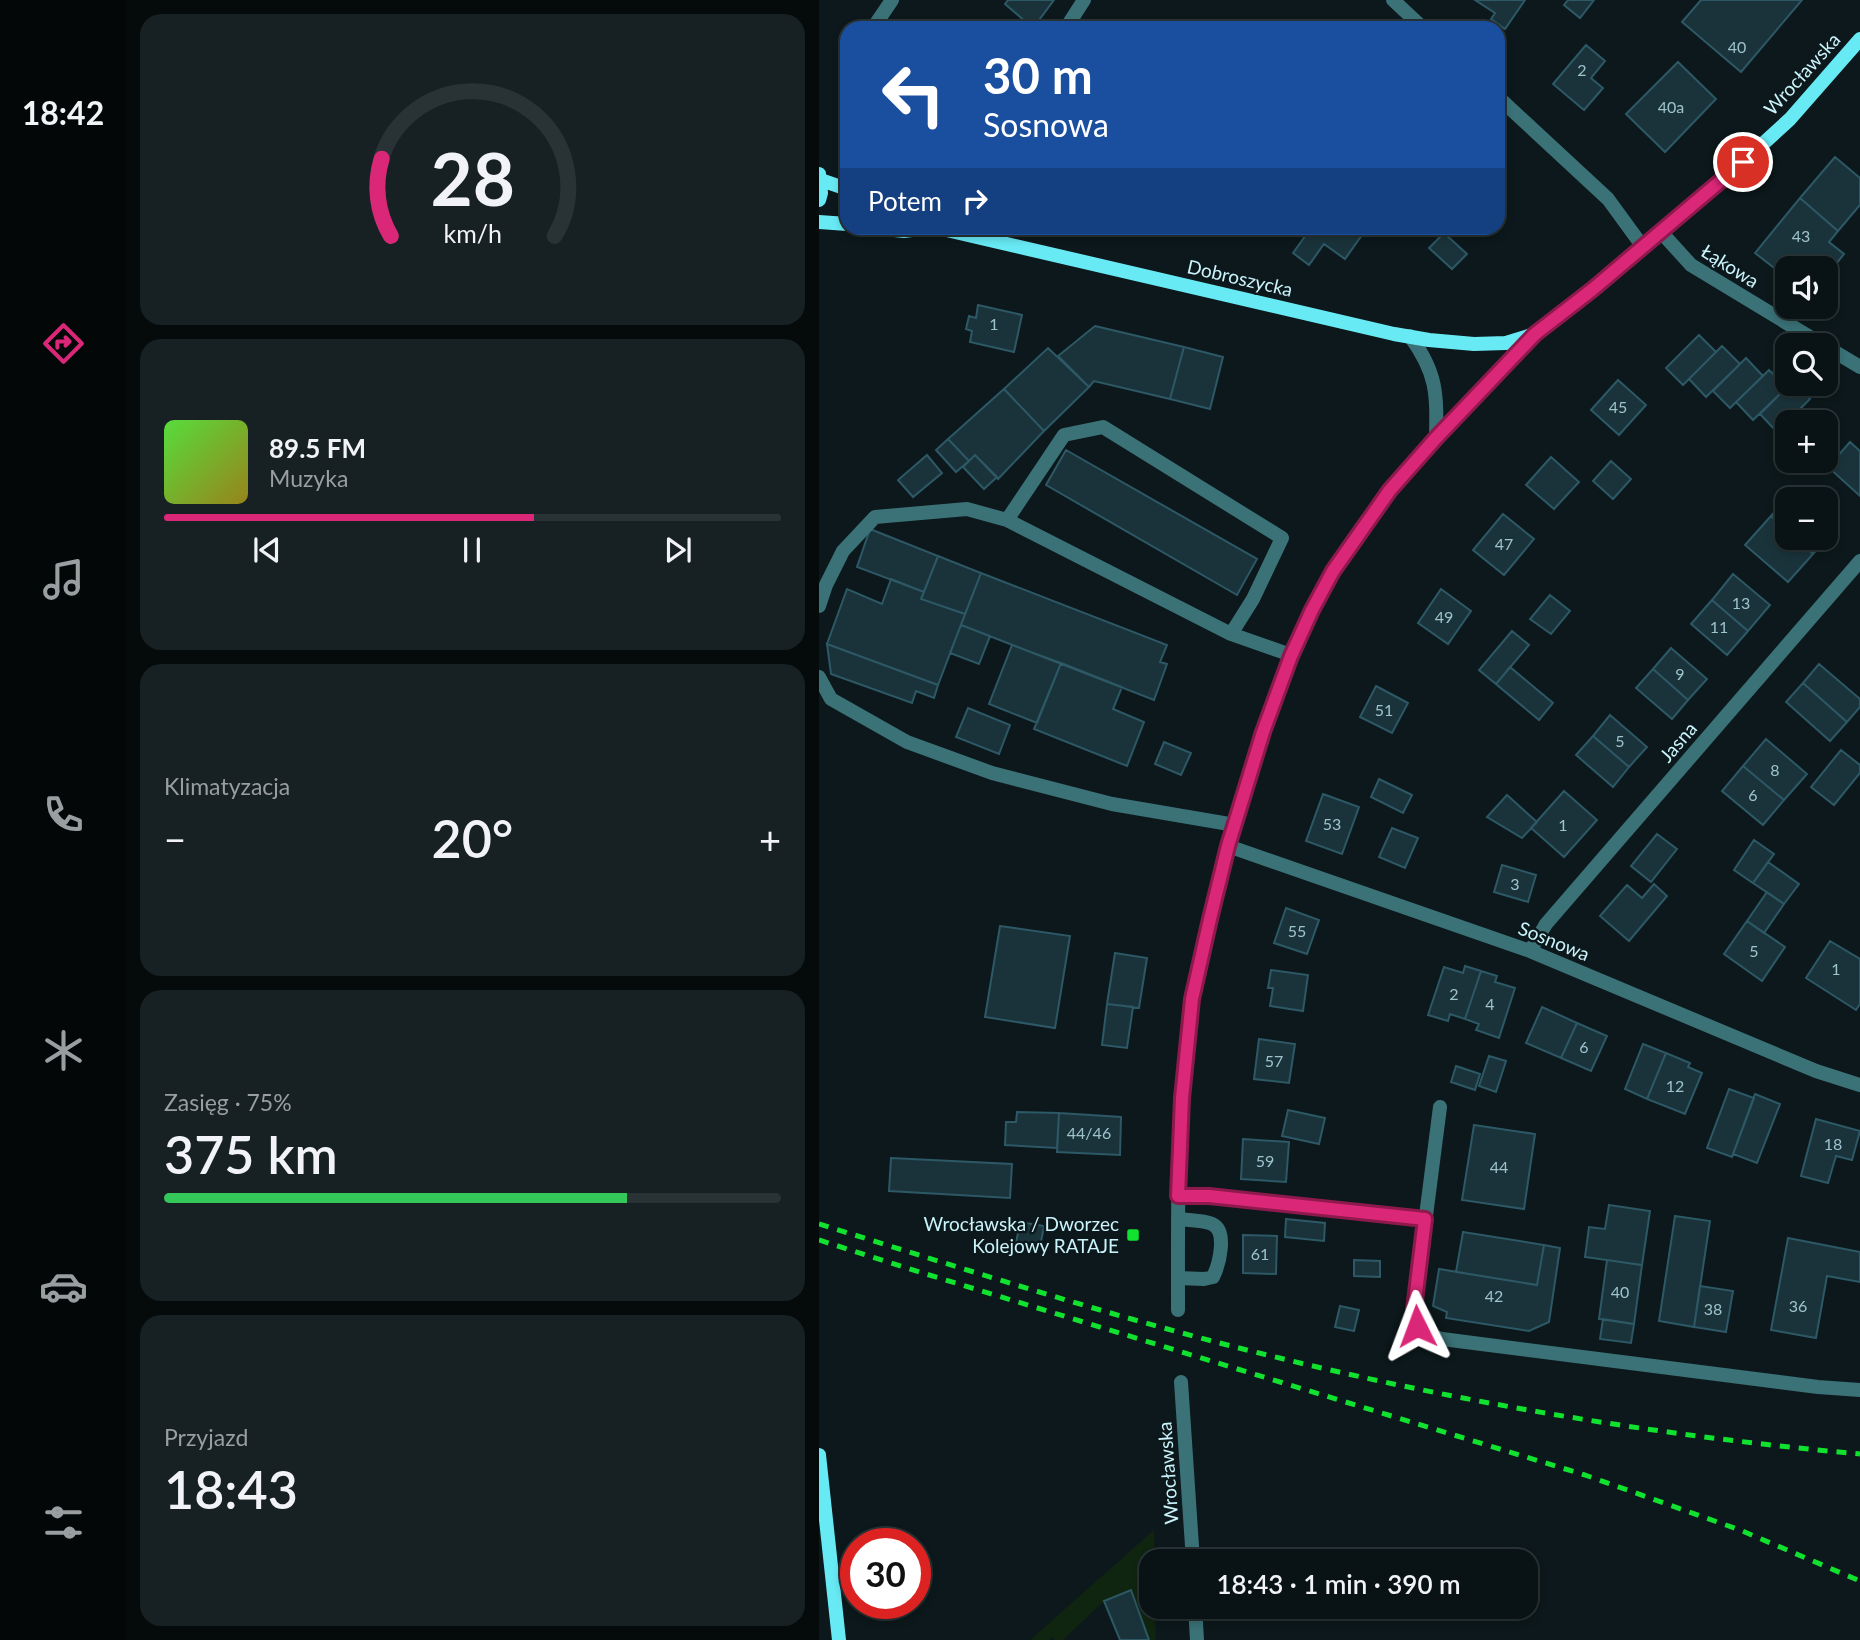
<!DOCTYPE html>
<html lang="pl">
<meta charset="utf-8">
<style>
:root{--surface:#091214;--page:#172022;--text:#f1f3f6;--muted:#999ea0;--line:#293234;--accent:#db2777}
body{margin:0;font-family:Lato,sans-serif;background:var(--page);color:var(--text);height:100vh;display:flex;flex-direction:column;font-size:26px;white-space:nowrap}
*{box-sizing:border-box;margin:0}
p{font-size:23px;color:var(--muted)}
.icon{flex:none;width:38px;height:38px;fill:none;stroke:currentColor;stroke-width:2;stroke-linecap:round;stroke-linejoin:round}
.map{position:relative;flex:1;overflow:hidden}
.panel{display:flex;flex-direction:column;gap:14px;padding:14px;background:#050a0b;width:693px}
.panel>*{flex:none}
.guide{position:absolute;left:21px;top:21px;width:665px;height:214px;border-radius:21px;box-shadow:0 4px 10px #0003,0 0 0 2px var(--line);background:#1a4fa0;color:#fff;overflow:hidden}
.fabs{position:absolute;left:956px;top:256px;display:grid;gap:14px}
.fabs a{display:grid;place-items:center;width:63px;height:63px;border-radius:14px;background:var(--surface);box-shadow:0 4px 10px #0003,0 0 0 2px var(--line);font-size:35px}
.speed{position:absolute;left:21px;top:1528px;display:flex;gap:14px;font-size:35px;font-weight:700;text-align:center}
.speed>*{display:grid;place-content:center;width:91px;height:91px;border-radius:50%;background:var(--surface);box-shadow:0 4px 10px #0003,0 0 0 2px var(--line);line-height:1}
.speed .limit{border:10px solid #d22;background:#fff;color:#111}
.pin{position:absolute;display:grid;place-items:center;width:60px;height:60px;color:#fff;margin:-30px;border:4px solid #fff;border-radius:50%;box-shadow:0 2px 7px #0007}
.me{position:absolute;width:77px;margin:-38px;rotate:357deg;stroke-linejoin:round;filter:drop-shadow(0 0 5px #0008)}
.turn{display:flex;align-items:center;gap:24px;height:147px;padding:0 28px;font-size:32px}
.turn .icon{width:91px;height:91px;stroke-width:2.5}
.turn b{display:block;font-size:49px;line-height:60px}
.then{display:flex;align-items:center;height:66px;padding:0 28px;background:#0003;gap:14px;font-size:26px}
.big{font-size:52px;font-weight:600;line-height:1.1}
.panel .widget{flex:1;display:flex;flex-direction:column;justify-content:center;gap:10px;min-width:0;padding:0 24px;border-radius:21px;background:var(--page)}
.panel .dial{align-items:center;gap:0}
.dial svg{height:182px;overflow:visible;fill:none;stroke:var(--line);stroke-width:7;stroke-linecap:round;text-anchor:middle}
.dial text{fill:var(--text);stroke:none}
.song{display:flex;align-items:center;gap:21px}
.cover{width:84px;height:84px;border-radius:10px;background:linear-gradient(135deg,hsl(110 70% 55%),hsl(50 70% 35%))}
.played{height:7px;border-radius:4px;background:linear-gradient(90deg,var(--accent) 60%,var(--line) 60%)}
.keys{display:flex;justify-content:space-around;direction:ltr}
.heat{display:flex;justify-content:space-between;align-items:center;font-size:38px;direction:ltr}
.charge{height:10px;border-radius:5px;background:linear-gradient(90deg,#34c759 75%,var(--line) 0)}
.trip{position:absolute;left:320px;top:1549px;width:399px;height:70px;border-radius:21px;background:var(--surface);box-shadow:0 4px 10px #0003,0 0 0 2px var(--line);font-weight:600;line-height:70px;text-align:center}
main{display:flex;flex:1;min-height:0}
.menu{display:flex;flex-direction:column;width:126px;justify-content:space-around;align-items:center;background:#040708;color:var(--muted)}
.menu .icon{width:49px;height:49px}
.menu .selected{color:var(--accent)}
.menu b{font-size:32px;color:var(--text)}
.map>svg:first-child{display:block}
.green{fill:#102510}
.building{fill:#1a333b;stroke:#2d5865;stroke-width:2}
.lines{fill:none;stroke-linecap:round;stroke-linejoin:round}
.lane{stroke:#3a7277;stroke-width:14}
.street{stroke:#3a7277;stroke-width:14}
.secondary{stroke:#68eaf5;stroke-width:14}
.rail{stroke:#10e22f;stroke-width:5;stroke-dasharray:10 9;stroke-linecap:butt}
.route-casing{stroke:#8e194d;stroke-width:18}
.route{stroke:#db2777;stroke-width:12}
.poi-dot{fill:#10e22f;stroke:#0c181b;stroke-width:2.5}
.labels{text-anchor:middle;stroke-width:5;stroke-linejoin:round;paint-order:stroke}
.number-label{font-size:16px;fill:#9ec3cb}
.street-label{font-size:19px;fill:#caf3fb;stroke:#0c181b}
.poi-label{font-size:19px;fill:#caf3fb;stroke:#0c181b;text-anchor:end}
</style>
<main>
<nav class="menu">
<b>18:42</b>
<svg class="icon selected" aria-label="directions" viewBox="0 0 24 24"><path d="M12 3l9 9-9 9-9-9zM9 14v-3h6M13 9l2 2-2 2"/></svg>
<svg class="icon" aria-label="music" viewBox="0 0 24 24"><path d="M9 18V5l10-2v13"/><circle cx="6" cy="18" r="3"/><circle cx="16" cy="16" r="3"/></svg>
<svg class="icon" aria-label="phone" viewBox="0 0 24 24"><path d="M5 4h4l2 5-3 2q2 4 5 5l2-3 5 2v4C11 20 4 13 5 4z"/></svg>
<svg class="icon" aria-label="climate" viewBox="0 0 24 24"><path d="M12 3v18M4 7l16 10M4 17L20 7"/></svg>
<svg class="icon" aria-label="car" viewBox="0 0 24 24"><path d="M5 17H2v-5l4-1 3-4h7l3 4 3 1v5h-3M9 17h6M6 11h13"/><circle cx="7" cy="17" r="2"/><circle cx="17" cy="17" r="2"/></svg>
<svg class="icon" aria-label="filters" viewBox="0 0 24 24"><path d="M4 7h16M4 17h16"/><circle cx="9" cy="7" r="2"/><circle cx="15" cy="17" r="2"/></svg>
</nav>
<section class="panel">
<div class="widget dial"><svg viewBox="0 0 100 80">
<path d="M14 69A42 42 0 1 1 86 69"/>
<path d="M14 69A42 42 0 0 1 10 35" stroke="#db2777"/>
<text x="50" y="56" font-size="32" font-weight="700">28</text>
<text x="50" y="72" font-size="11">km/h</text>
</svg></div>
<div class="widget">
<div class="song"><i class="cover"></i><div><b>89.5 FM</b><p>Muzyka</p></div></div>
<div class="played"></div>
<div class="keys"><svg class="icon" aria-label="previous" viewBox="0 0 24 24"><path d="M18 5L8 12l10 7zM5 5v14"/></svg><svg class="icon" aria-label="pause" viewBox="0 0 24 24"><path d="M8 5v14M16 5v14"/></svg><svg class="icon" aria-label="next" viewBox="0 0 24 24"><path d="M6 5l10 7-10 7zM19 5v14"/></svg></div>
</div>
<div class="widget"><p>Klimatyzacja</p>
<div class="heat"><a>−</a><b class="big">20°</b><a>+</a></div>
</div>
<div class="widget"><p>Zasięg · 75%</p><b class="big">375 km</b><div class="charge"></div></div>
<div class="widget"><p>Przyjazd</p><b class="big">18:43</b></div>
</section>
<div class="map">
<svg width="1041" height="1640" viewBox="0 0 1041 1640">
<rect width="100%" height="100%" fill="#0c181b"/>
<!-- green -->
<path class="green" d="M335 1530 336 1561H332V1606L336 1607 337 1640H330L312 1590 285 1601 244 1640H236L233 1637 230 1640H211Z"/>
<!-- building -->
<path class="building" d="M189 0H235L214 28 186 4Z
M656 0H706L686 29 672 19 676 13Z
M749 0H775L761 18 745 5Z
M882 0H983L922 72 863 22Z
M767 45 786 61 772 78 784 88 765 110 734 84Z
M859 62 897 99 846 152 807 114Z
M1016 157 1041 178V205L1019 231 981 198Z
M981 198 1019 231 1010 242 1025 254 1006 278V268H968V278L936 253Z
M492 228H548L526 259 505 244 490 265 474 253Z
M625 233 648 254 633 269 610 248Z
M159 305 203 315 195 352 151 342 153 331 147 329 150 316 157 318Z
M276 326 365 347 351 399 275 381 270 387 239 356Z
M880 335 897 352 864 385 847 368Z
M903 346 921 364 887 397 870 379Z
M365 347 404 357 391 409 351 399Z
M229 348 270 387 225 431 185 389Z
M927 358 944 376 911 408 894 391Z
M950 370 968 387 934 420 917 402Z
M799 380 827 405 800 435 772 410Z
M972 383H975L991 399 958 432 941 414Z
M185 389 225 431 179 479 156 455 150 461 129 439Z
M129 439 150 461 137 472 117 450Z
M1031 442 1041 451V496L1009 467Z
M247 450 438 559 418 595 227 485Z
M108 455 123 473 94 497 79 480Z
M156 455 178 477 165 489 144 467Z
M732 457 760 482 735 509 707 485Z
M792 461 812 479 794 499 774 481Z
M975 490 985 499H968V530L952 516Z
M684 514 715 539 685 575 654 550Z
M952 516 968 530V537H976L994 554 969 582 926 545Z
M1006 517 1017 527 994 554 976 537H1006Z
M51 529 119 556 105 592 38 567Z
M119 556 162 573 146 614 102 599Z
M162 573 348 645 341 662 348 664 335 700 142 625Z
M914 574 951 605 929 631 893 600Z
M72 579 105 592 102 599 146 614 119 685 8 644 28 589 63 604Z
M622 589 652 611 629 644 599 623Z
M731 595 751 611 732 634 711 619Z
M893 600 929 631 908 655 872 624Z
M142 625 171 636 160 664 131 653Z
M693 631 710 645 677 684 660 670Z
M8 644 119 685 115 698 97 691 93 703 12 674Z
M193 645 242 663 218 723 170 704Z
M852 648 888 679 869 700 834 669Z
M242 663 303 687 294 709 325 722 308 766 215 729Z
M1000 664 1041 699V707L1028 722 984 683Z
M691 667 734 703 720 720 677 684Z
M834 669 869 700 853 719 817 688Z
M984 683 1028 722 1011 741 967 702Z
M557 686 589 703 573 733 541 717Z
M149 708 191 725 180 754 137 737Z
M791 715 828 747 810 767 774 736Z
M774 736 810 767 794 787 757 755Z
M947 739 988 774 965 800 924 766Z
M345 742 372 753 362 775 336 764Z
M1022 750 1041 765V773L1015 805 992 787Z
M924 766 965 800 944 825 903 791Z
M560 779 593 795 584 813 552 797Z
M745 791 778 820 745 857 712 828Z
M504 794 540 807 523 854 487 841Z
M688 795 718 822 703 838 668 817Z
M573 828 599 838 586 868 560 857Z
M838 834 858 849 832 882 812 866Z
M935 840 955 854 934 883 915 870Z
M949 862 980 884 965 904 934 883Z
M683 865 717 875 709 902 675 892Z
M835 884 848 896 810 941 781 916 808 885 823 898Z
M948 892 965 904 945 933 928 921Z
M467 908 500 920 488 954 455 943Z
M928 921 966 947 943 981 905 954Z
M181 926 251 936 236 1028 166 1017Z
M1011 941 1041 959V1004L1037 1010 987 978Z
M296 953 328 958 320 1008 288 1004Z
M646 966 662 971 646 1019 631 1014 629 1021 609 1015 625 967 644 973Z
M452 970 489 975 484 1011 451 1006 454 988H449Z
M662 971 678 976 676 982 696 988 680 1038 657 1030 660 1024 646 1019Z
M288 1004 314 1007 308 1048 283 1045Z
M723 1007 758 1023 742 1058 707 1043Z
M758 1023 788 1036 772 1071 742 1058Z
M440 1039 476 1044 470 1083 435 1079Z
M824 1044 847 1053 828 1099 806 1089Z
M847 1053 871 1063 869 1067 883 1073 866 1114 828 1099Z
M670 1056 687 1061 677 1092 660 1086Z
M637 1066 661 1074 656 1090 632 1082Z
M910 1089 935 1098 913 1157 888 1148Z
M936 1094 961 1104 938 1163 914 1154Z
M469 1110 506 1118 500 1144 463 1136Z
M198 1112 240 1113 238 1148 186 1145 187 1122H197Z
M240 1113 302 1117 301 1155 238 1152Z
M997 1119 1041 1131 1033 1160 1017 1156 1009 1183 982 1176Z
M655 1125 716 1134 705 1209 643 1200Z
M424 1139 470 1142 467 1182 422 1179Z
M72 1158 193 1164 191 1198 70 1191Z
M790 1205 831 1211 823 1265 766 1257 770 1227 786 1229Z
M856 1216 891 1221 875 1327 840 1321Z
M467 1219 506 1223 505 1241 466 1237Z
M201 1222 225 1226 221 1247 197 1243Z
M644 1232 725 1245 718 1285 637 1272Z
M424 1235 458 1236 457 1274 424 1273Z
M969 1238 1041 1252V1282L1008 1276 997 1338 952 1330Z
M725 1245 741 1248 730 1322 710 1331 627 1318 628 1312 614 1306 620 1269 718 1285Z
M535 1260 561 1261V1277L535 1276Z
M788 1260 823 1265 815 1324 780 1319Z
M881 1286 914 1291 907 1332 875 1327Z
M521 1306 540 1310 535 1331 516 1327Z
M784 1319 815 1324 812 1343 781 1339Z
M312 1590 330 1640H301L285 1601Z"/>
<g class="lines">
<!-- lane -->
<path class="lane" d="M54 28 73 0
M0 606 7 585 24 551 56 517 148 509 188 520
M412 634 434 599 463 538 284 427 245 435 188 520 412 634 472 655
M0 677 12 699 88 742 173 773 293 804 416 825
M359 1219C368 1220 386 1220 393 1224 409 1231 400 1265 394 1277L385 1279 359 1278"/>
<!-- street -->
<path class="street" d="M574 0 604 28
M247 28 265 0
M679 97 789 199 824 247
M842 232 872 265 1004 345
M591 336C618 373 618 393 617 438
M1006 346 1041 367
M409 846 711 951 997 1071 1041 1085
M711 951 727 924 1041 561
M621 1107 595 1309C599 1329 602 1334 623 1339L999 1387 1041 1390
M359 1196H390L606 1219
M359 1310C359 1230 358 1151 365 1072 367 1047 369 1021 374 997 387 924 408 853 429 782 450 710 475 637 513 572 567 482 645 409 716 334
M362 1382 374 1561
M376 1606 378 1640"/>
<!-- secondary -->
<path class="secondary" d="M0 174 2 193 0 200
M2 180 28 189
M0 222 28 224
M57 228 85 231 108 228
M119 228 575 334 610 340 655 344 687 343 716 334 774 289 924 162 971 119 1041 39
M0 1455 20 1640"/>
<!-- rail -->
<path class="rail" d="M0 1224C149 1270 297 1318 448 1355 643 1403 841 1436 1041 1454
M0 1240 107 1274 766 1475 921 1530 1041 1581"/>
</g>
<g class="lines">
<defs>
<path id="route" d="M598 1326 595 1309 606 1219 390 1196H359L363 1098 371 1019 373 999 391 919 409 846 444 732 472 656 493 610 514 571 571 490 617 438 716 334 774 289 924 162"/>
</defs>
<!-- route casing -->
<use href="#route" class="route-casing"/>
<!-- route -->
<use href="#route" class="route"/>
</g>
<!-- markers -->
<rect class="poi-dot" x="307" y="1228" width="14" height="14" rx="3.5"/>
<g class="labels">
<!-- number labels -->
<g class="number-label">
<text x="918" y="53">40</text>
<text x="763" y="76">2</text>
<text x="852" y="113">40a</text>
<text x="982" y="242">43</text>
<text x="175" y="330">1</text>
<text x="799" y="413">45</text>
<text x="685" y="550">47</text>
<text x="922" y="609">13</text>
<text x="625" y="623">49</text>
<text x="900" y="633">11</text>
<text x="861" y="680">9</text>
<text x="565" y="716">51</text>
<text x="801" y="747">5</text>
<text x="956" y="776">8</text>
<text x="934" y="801">6</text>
<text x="513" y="830">53</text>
<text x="744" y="831">1</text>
<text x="696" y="890">3</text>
<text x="478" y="937">55</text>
<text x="935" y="957">5</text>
<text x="1017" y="975">1</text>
<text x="635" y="1000">2</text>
<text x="671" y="1010">4</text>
<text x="765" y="1053">6</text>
<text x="455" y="1067">57</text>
<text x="856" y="1092">12</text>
<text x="270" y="1139">44/46</text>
<text x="1014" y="1150">18</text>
<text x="446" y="1167">59</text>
<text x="680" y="1173">44</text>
<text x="441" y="1260">61</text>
<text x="801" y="1298">40</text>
<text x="675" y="1302">42</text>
<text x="979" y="1312">36</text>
<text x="894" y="1315">38</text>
</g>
<!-- street labels -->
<g class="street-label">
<text transform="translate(983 74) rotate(-48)" y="7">Wrocławska</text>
<text transform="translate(911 266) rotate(32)" y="7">Łąkowa</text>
<text transform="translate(421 278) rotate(13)" y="7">Dobroszycka</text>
<text transform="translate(859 742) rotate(-49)" y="7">Jasna</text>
<text transform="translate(735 941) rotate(22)" y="7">Sosnowa</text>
<text transform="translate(349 1473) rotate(-94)" y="7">Wrocławska</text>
</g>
<!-- poi labels -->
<g class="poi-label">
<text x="300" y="1231">Wrocławska / Dworzec<tspan x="300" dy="22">Kolejowy RATAJE</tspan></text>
</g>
</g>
</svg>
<div class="fabs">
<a><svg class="icon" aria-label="sound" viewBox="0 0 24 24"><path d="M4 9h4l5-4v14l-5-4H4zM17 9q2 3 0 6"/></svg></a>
<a><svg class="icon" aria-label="search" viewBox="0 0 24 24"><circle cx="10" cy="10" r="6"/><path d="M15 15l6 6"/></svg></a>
<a>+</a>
<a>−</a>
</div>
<div class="speed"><div class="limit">30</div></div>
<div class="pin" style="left:924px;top:162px;background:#d93025"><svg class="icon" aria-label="arrive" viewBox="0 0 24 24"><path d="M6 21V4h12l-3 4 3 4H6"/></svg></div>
<svg class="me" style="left:598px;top:1326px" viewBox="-20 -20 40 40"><path d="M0-17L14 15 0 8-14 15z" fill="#db2777" stroke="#fff" stroke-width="4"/></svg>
<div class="trip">18:43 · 1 min · 390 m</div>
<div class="guide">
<div class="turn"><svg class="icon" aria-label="left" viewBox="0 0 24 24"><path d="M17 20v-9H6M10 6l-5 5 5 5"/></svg><div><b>30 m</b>Sosnowa</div></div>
<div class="then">Potem<svg class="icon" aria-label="right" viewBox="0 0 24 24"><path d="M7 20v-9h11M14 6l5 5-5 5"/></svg></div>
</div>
</div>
</main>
